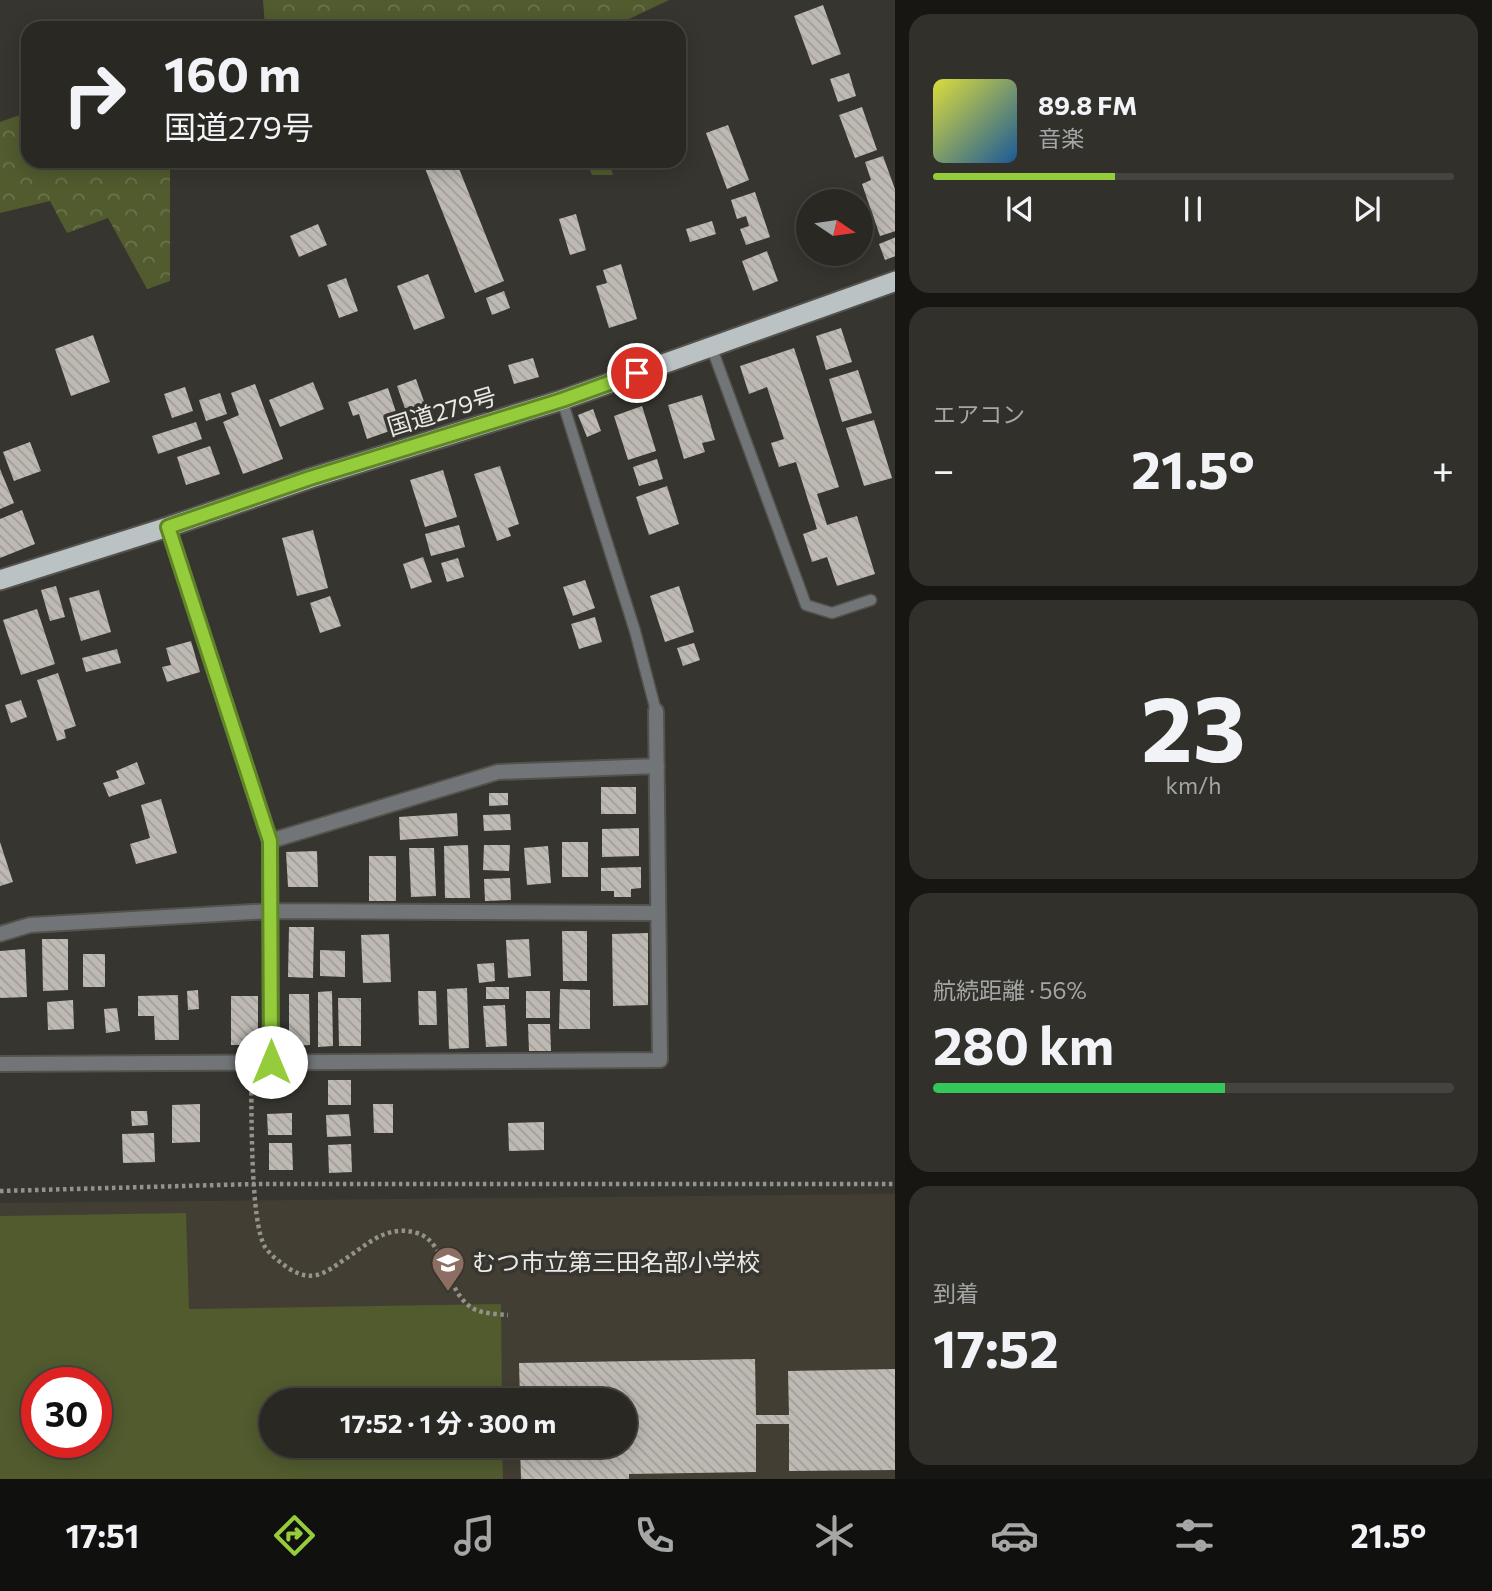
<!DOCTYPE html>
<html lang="ja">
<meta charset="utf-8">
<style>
:root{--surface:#292823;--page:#31302b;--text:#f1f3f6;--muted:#a5a6a6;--line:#454441;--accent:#94cc3c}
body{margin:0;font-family:Commissioner,"Noto Sans JP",sans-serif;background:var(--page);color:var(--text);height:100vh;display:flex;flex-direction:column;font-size:26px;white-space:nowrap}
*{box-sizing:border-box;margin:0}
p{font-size:23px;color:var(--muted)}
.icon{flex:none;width:38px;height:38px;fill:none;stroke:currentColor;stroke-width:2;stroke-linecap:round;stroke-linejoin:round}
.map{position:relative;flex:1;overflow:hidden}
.drawer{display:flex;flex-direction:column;gap:14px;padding:14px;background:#171613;width:597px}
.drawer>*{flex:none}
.guide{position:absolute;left:21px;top:21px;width:665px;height:147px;border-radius:21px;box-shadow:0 4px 18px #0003,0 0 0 2px var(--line);background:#292823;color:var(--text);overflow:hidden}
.needle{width:46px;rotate:103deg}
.controls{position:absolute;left:796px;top:189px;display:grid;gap:14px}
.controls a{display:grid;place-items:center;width:77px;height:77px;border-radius:50%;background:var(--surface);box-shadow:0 4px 18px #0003,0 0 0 2px var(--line);font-size:35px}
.speed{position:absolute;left:21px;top:1367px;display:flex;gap:14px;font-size:35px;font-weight:700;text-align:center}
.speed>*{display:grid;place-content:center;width:91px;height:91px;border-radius:50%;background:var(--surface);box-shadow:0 4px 18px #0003,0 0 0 2px var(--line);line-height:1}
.speed .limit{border:10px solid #d22;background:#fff;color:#111}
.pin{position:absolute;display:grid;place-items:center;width:60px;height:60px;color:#fff;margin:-30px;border:4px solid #fff;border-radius:50%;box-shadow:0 2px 7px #0007}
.me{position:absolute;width:77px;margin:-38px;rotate:0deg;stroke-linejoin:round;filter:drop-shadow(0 0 5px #0008)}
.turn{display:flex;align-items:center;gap:24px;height:147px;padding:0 28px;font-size:32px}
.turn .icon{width:91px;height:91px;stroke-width:2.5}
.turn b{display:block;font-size:49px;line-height:60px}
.big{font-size:52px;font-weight:700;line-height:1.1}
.drawer .card{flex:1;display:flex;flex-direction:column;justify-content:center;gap:10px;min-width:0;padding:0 24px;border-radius:21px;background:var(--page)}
.drawer .dial{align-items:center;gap:0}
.dial b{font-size:91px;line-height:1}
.song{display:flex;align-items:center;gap:21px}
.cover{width:84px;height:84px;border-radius:10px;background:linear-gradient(135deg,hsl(60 70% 55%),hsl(210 70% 35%))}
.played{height:7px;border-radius:4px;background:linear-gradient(90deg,var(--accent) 35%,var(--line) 35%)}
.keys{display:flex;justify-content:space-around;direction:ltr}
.heat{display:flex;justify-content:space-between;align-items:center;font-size:38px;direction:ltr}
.charge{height:10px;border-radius:5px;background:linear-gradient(90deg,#34c759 56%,var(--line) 0)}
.trip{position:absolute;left:259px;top:1388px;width:378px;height:70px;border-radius:35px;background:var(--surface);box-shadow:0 4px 18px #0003,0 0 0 2px var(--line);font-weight:700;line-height:70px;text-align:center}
.tabs{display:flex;height:112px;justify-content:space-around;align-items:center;background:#10100e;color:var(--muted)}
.tabs .icon{width:49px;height:49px}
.tabs .on{color:var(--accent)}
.tabs b{font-size:32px;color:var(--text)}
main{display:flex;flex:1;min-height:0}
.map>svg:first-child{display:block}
.built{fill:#433e33;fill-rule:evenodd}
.forest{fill:url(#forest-crowns)}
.garden{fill:#515b2e;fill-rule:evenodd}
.building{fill:url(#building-back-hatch)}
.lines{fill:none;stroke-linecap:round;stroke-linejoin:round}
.service-casing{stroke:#54524c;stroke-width:13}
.minor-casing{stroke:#54524c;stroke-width:18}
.trunk-casing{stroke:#54524c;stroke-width:23}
.path{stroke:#94928d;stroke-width:4.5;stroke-dasharray:3.5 3.5;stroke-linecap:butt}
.service{stroke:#727577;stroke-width:10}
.minor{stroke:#727577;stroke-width:14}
.trunk{stroke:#bac2c4;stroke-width:19}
.route-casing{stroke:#608527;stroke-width:18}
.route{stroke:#94cc3c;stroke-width:12}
.labels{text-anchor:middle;stroke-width:7;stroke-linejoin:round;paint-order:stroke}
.street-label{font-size:24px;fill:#eae9e5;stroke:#37352f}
.poi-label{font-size:24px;fill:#eae9e5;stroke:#37352f;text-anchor:start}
</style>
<main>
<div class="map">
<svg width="896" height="1479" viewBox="0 0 896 1479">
<defs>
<pattern id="forest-crowns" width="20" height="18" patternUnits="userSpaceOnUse" patternTransform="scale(1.75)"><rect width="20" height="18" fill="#515b2e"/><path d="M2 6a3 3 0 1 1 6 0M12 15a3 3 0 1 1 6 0" fill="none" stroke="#6a734c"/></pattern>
<pattern id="building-back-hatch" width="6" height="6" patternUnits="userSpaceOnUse" patternTransform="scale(1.75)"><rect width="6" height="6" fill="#bebab3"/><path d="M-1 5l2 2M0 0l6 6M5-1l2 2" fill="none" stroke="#a09d98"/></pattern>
</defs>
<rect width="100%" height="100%" fill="#37352f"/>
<!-- built -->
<path class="built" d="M895 1194V1479H0V1203ZM37 1382H96V1442H37ZM271 1400H625V1446H271Z"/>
<!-- forest -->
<path class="forest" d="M263 0H669L629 19 625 28H265Z
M28 112V161H185L170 167V281L147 289 108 218 67 233 50 201 0 213V122Z
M586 161H609L613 175H592Z"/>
<!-- garden -->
<path class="garden" d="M186 1213 189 1309 501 1304 502 1400H271V1446H502L503 1479H0V1216ZM37 1382H96V1442H37Z"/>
<!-- building -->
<path class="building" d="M823 5 841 54 812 65 794 16Z
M849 73 856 96 838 102 830 79Z
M862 107 877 150 855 158 839 115Z
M728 125 749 180 727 189 706 133Z
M883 156 896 192V231L880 236 862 184 871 180 865 162Z
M422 161H456L504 281 475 293Z
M755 192 770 237 746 245 740 229 749 226 746 216 737 219 731 200Z
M576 214 586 250 570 255 559 219Z
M712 221 716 234 690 242 686 229Z
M318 224 327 245 299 257 290 236Z
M896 237V256L885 260 879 244Z
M767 251 778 281 753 291 742 261Z
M621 264 637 319 609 328 596 286 607 283 603 270Z
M428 274 445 318 414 330 397 286Z
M346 278 358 311 339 318 327 285Z
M504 291 510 308 492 315 486 298Z
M841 328 852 362 826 370 816 336Z
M93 335 110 382 71 396 55 349Z
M794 348 839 487 817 494 827 525 857 516 875 574 837 586 827 557 812 562 803 534 817 529 796 462 779 467 771 443 784 439 767 387 749 394 740 366Z
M533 358 539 377 514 384 508 365Z
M858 370 872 413 842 422 829 379Z
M416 379 427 410 408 417 397 386Z
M313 382 324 409 280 427 269 400Z
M255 384 283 459 243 474 223 422 239 415 231 393Z
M185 387 193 411 172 418 164 394Z
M388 388 401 427 367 439 359 414 353 416 348 402Z
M220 393 227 414 206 421 199 400Z
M702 395 715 440 702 443 705 452 684 459 668 405Z
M642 406 656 451 628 460 614 416Z
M593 409 601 431 587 437 578 415Z
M874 420 892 478 864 486 846 428Z
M196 422 202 439 158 454 152 436Z
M30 442 41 471 14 481 3 452Z
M210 446 220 474 186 485 177 457Z
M657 459 663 479 639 486 633 467Z
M500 466 519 524 508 528 511 536 497 541 474 474Z
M0 469 14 503 0 509Z
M443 470 457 517 425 527 410 480Z
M667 486 679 524 649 535 636 497Z
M22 510 35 544 0 558V519Z
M459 525 465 547 431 556 425 534Z
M313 530 328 588 297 596 282 538Z
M423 557 432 582 411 589 403 564Z
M458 558 464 577 447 582 441 563Z
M585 580 595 608 573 616 563 587Z
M56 586 65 617 50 621 41 590Z
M679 586 694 632 665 642 650 596Z
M99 590 111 632 81 641 69 598Z
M330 596 341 626 320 633 310 603Z
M37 609 55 664 21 675 3 620Z
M595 617 602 642 579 649 571 624Z
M191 641 200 672 167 682 162 667 171 665 166 648Z
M694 643 700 660 683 666 677 648Z
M117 649 121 663 86 672 82 658Z
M58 673 76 726 64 730 66 738 57 741 37 680Z
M21 700 27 717 11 723 5 705Z
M137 762 145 784 109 797 103 783 119 778 116 771Z
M601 787H636V814H601Z
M489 793H508V805L489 806Z
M161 799 177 853 136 864 130 844 150 838 141 805Z
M457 813 458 836 400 840 399 817Z
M510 814 511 830 484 831 483 815Z
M639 828V856L602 857V829Z
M0 842 13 882 0 886Z
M562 842H588V877H562Z
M468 845 470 898H445L444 846Z
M484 845H510L509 871 483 870Z
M548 846 551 883 527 885 524 848Z
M409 848H434L436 896 411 897Z
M317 851 318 887H288L286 852Z
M369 856H396V901H369Z
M641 867V888L631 889V897H614V891H601V868Z
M510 878 511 900 485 901 484 879Z
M289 927H314L313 978 288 977Z
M562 931H587V981H563Z
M648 933V1005L613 1006 612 934Z
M389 934 391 982 363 983 361 935Z
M42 939H68V990L43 991Z
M529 939 531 976 508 978 506 940Z
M25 949 27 997 0 998V951Z
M320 950 345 951V977L320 976Z
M83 954H105V987H83Z
M494 963 495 981 479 983 477 964Z
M486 987H509V999H486Z
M467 988 469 1048 449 1049 447 989Z
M560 989 590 990V1029H559Z
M198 990 199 1009 188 1010 187 991Z
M332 991 333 1046 318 1047V992Z
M418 991H436L437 1025H419Z
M526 991H550V1018H526Z
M289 994H309L310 1045 289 1046Z
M178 995 179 1040H155L154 1016H138V996Z
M231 996H258V1045H231Z
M338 998H361V1046H339Z
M73 1000 74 1029 48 1030 47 1002Z
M505 1005 507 1046 486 1047 483 1006Z
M117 1008 120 1031 106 1033 104 1009Z
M528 1024H550L551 1051H529Z
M328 1080H351V1105H328Z
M200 1104V1142L172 1143V1105Z
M373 1104H393V1133H374Z
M131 1111H147L148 1125 132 1126Z
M292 1113V1135H268L267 1114Z
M349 1114 351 1136 327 1137 326 1115Z
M544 1122V1150L509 1151 508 1123Z
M154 1133 155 1162 123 1163 122 1134Z
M269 1143H292L293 1170H269Z
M351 1144 352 1172 329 1173 328 1145Z
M755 1359 756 1415H789L788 1371 896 1369V1470L789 1471V1424H756V1472L629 1474V1479H521L520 1446H625V1400H520L519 1363Z"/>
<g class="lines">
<defs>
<path id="service" d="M711 346 806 605 832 613 871 600
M562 400 635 631 656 711"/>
<path id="minor" d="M168 527 270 841 271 1062
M270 841 498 772 657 766
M0 934 30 925 270 911 658 913
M0 1064 660 1060 656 711"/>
<path id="trunk" d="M0 580 168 527 311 478 562 400 896 281"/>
</defs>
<!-- service casing -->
<use href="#service" class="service-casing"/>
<!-- minor casing -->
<use href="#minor" class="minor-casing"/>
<!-- trunk casing -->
<use href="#trunk" class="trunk-casing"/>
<!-- path -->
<path class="path" d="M251 1078C252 1112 250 1222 265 1247 271 1256 280 1262 288 1268 312 1283 324 1274 345 1259 368 1244 387 1224 417 1233 448 1242 445 1296 476 1310 486 1314 498 1314 508 1315
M0 1191 255 1184H896"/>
<!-- service -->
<use href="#service" class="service"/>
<!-- minor -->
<use href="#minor" class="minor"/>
<!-- trunk -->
<use href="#trunk" class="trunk"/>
</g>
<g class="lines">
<defs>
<path id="route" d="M271 1062 270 841 168 527 310 478 562 400 637 373"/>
</defs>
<!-- route casing -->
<use href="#route" class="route-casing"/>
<!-- route -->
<use href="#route" class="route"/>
</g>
<!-- icons -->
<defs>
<symbol id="school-pin" viewBox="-11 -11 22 30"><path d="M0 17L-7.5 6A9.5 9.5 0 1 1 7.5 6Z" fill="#8d6e63" stroke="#37352f"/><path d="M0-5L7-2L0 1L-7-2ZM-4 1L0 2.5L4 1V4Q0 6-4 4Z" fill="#fff"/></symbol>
</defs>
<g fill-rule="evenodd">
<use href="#school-pin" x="429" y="1244" width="38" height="52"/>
</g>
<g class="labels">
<!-- street labels -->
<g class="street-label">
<text transform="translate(442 412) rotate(-17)" y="8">国道279号</text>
</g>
<!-- poi labels -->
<g class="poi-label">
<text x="472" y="1271">むつ市立第三田名部小学校</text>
</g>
</g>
</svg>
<div class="controls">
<a><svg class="needle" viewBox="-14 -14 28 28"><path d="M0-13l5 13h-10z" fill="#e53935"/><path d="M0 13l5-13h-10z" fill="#a5a6a6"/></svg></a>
</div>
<div class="speed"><div class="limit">30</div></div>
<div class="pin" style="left:637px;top:373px;background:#d93025"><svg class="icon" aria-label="arrive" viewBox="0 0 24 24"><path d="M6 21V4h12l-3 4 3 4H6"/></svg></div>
<svg class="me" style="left:271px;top:1062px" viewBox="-20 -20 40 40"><circle r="19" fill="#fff"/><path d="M0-13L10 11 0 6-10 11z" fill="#94cc3c"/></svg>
<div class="trip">17:52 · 1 分 · 300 m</div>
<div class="guide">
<div class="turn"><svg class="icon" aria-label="right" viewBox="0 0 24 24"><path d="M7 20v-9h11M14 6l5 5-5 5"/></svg><div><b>160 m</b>国道279号</div></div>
</div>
</div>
<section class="drawer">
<div class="card">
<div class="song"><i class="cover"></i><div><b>89.8 FM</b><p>音楽</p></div></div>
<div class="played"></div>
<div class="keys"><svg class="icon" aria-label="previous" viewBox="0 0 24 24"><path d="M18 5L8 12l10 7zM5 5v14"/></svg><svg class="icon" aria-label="pause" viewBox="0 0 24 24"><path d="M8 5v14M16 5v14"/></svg><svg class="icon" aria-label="next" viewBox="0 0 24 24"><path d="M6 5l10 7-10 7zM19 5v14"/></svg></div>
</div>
<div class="card"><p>エアコン</p>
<div class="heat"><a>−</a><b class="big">21.5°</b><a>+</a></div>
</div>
<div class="card dial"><b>23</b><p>km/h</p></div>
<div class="card"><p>航続距離 · 56%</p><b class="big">280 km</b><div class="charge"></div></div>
<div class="card"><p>到着</p><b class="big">17:52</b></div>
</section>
</main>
<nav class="tabs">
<b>17:51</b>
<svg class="icon on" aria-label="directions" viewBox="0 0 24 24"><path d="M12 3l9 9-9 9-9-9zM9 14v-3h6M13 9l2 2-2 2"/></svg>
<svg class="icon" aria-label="music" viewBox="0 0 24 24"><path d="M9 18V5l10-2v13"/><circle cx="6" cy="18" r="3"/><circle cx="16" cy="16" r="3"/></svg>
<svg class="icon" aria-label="phone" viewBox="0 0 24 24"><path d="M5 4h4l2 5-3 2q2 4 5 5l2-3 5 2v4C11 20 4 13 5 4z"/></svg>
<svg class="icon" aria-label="climate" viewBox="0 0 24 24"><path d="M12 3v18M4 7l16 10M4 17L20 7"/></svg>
<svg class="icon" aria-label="car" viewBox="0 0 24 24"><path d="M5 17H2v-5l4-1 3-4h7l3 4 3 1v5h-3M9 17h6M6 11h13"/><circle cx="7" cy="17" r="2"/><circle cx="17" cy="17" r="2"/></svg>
<svg class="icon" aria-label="filters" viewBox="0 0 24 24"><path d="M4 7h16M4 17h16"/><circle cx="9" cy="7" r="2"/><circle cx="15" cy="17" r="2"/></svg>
<b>21.5°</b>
</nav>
